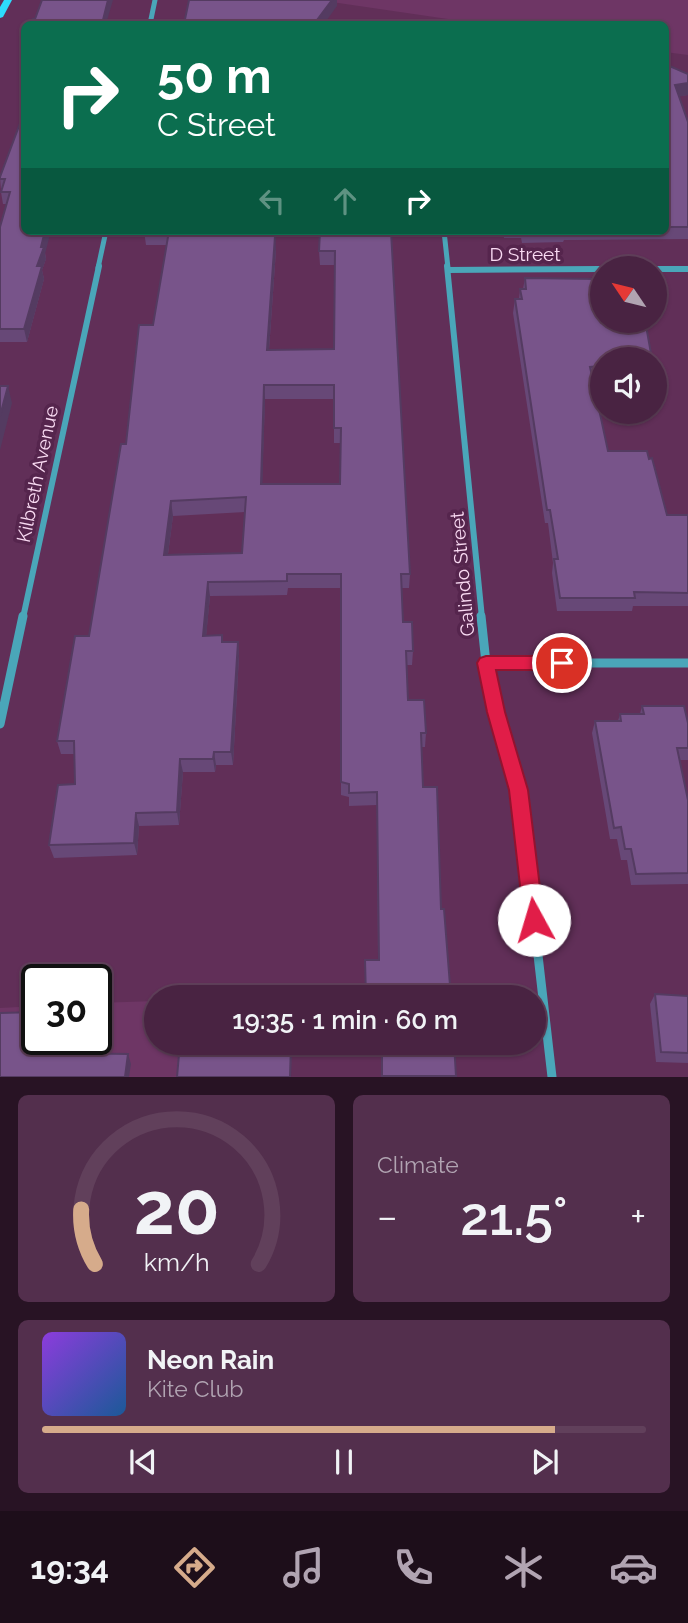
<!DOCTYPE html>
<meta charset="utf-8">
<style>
:root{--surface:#492342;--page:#532f4d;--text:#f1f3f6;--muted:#b1a4b2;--line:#61405b;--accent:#d6ab8b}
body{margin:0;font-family:Raleway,sans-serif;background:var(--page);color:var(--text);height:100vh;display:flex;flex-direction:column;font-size:26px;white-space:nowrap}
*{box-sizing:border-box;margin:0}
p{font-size:23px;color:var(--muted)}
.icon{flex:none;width:38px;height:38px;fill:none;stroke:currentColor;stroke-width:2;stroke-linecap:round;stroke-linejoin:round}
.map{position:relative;height:1077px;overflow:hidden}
.panel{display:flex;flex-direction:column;gap:18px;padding:18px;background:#281324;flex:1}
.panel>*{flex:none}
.hud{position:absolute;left:21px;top:21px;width:648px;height:214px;border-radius:10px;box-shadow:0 2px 5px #0004,0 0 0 2px var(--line);background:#0b6e4f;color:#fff;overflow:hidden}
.needle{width:46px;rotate:305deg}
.fabs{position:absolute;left:590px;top:256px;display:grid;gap:14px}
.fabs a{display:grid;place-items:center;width:77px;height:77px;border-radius:50%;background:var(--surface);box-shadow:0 2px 5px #0004,0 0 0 2px var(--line);font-size:35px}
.speed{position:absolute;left:21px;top:964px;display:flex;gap:14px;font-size:35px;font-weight:700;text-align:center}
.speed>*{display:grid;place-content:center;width:91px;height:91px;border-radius:50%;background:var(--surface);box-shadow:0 2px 5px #0004,0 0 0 2px var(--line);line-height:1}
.speed .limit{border:4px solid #111;border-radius:10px;background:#fff;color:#111}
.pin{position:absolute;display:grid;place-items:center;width:60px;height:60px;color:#fff;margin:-30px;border:4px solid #fff;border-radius:50%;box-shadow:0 2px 7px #0007}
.me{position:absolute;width:77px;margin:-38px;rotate:354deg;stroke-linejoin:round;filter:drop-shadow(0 0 5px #0008)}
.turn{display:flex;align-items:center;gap:24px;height:147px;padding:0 21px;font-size:32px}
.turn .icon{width:91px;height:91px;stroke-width:2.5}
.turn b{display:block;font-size:49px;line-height:60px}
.lanes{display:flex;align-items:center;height:66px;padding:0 21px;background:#0003;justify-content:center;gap:35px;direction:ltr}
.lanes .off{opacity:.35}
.big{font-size:52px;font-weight:600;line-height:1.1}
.panel .tile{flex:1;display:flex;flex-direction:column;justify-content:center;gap:10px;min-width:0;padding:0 24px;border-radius:10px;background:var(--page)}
.panel .dial{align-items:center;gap:0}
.dial svg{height:182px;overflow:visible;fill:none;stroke:var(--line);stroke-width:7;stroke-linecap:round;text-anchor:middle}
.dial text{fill:var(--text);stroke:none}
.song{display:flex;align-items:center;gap:21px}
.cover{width:84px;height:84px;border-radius:10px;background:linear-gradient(135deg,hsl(270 70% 55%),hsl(210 70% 35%))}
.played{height:7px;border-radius:4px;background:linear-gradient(90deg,var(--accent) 85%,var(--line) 85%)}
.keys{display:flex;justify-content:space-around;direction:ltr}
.heat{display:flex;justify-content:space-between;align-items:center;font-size:38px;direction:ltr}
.panel .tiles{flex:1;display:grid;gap:18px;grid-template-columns:1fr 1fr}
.tile:last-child{grid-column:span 2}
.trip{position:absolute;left:144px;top:985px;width:402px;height:70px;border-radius:35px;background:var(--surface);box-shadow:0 2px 5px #0004,0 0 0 2px var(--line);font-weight:600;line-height:70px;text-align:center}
.menu{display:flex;height:112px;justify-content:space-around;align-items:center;background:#1d0e1a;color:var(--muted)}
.menu .icon{width:49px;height:49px}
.menu .current{color:var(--accent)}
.menu b{font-size:32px;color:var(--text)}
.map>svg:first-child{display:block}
.built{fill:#6e3665}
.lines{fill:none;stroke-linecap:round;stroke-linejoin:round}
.street-far2{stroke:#4aa6b9;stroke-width:5}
.street-far1{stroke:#4aa6b9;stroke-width:6}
.street{stroke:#4aa6b9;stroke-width:9}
.secondary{fill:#2ddcfc;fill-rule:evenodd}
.wall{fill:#674877;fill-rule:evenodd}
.shaded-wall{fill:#543b61}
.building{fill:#78548a;stroke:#543b61;stroke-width:2;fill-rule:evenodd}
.route{fill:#e11d48;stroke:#92132f;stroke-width:2}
.labels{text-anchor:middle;stroke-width:7;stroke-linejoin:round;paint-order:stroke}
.street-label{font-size:19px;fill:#fadbf3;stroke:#55254d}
</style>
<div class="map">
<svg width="688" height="1077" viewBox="0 0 688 1077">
<rect width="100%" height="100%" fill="#612f58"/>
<!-- built -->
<path class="built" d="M318 0H688V55L665 52V24H482Z
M156 1001V1043H246L244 1077H0V1008L37 1006V1040H96V1003Z"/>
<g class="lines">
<!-- street-far2 -->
<path class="street-far2" d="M150 24 155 0
M444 231 448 268
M98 268 106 231"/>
<!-- street-far1 -->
<path class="street-far1" d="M447 266 482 618
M654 269H688
M448 270 602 269
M23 618 99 266"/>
<!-- street -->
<path class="street" d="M481 616 486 663 496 712 519 790 552 1077
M486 663H688
M0 724 23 616"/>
<!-- secondary -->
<path class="secondary" d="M4 0H12L3 17 0 18V7Z"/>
</g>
<!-- wall -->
<path class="wall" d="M24 47V76H22L20 64Z
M665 64 688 74V95L679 96 688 122V239L564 240 563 242 522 243 521 238H504L503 231H665Z
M24 118 46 259 42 270 44 279 27 342H0V227L7 204H3L1 192V190L0 177Z
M144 231H271V236L276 250 269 350 334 349 335 265H320L319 251 391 231 410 574 409 588H401L403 622 413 651 412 665H407L408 700 426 733 425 747H421L423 787 378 960 377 805 349 806V797L341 795V588H288L287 595 210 596 206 636 223 642H238L239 656 233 765H216L215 772H183L179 825 139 826 137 855 54 858 49 845 75 784 74 754H61L57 741 89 636 126 444 153 325 167 245H146ZM265 399H334V443H341L340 484H262ZM245 512 242 553 168 554 173 516Z
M525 278 602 359V380H593L608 451 667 515H688V606H633L632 611H557L552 573 553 563 548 523H545L513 313 515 299H519L520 289H523Z
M642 706 688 723V760H680L688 800V884L631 885 627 860H621L617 839H610L592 733 595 721H618L620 714H640Z
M655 994 688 996V1063L656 1062 650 1004Z
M365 1043H454L456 1077H382L381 1049H366Z"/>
<!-- shaded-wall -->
<path class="shaded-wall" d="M108 0H113L106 24H102Z
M332 0H337V6L324 24H314Z
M688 83V95L672 98 675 85Z
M45 231H51L45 254 46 259 42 270 44 279 27 342 24 329 37 266Z
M275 236 276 250 268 364 267 350Z
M264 385 265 399 262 499 261 484Z
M8 386 12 403 0 450V416Z
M171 501 173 516 166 569 164 555Z
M208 582 210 596 205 649 203 636Z
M238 642 239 656 233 765 231 752Z
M214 752 216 765 215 772 213 759Z
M180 759 183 772 179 825 177 812Z
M136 813 139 826 137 855 134 843Z
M65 1040H71L68 1063 64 1053Z
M291 1043H292L291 1077H290Z
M128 1054 131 1064 129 1077H125Z"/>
<!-- building -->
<path class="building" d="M42 0H108L102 24H31L33 19H35Z
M189 0H332L314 24H184Z
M24 47V64H20Z
M665 64 688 74V83L675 85 688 122V227H665Z
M22 118H24V231H45L41 247H44L37 266H42L24 329H0V227L10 192H1L5 179H0V177Z
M169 231H270V236H275L267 350 334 349 335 251H319L320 231H391L410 574H401L403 622H412L413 651H406L408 700H424L426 733H421L423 787H437L441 909H444L451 998H366L365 960H379L377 792 349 793V784L341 782V574H287V581L208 582 203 636 222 635V642H238L231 752H214L213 759H180L177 812 136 813 134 843 49 845 58 785 75 784 74 741H57L75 636H89L121 444H126L139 325H153ZM264 385H334V428H341L340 484H261ZM246 497 242 553 164 555 171 501Z
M525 278 599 279 602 293V320H645L652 359H602V366L590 367 608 451H647L649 459 652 458 667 515H688V593L634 592 635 598H560L554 559H558L550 510H547L515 299H522L520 289H526Z
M0 386H8L0 416Z
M642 706H684L688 723V748H677L688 800V873L636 874 631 849H625L621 827 614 828 595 721H621L620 714H644Z
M655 994 688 996V1053L661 1052Z
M37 1012V1040H65L64 1053 128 1054 125 1077H0V1013Z
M180 1043H291L290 1077H177Z
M382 1043H454L456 1076H382Z"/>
<!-- route -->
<path class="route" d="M486 656H562L568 658 570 663 568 668 562 670H496L505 712 528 790 544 920 541 927 534 929 527 927 524 920 509 790 487 712 477 663 480 658Z"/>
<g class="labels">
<!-- street labels -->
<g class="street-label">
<text x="525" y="261">D Street</text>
<text transform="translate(37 474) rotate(-78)" y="7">Kilbreth Avenue</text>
<text transform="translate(462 574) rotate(-95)" y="7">Galindo Street</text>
</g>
</g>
</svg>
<div class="fabs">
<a><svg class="needle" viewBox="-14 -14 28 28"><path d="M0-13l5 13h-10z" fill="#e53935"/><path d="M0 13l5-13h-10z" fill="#b1a4b2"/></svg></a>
<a><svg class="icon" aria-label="sound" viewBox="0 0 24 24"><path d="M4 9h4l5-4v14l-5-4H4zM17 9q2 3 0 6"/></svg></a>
</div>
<div class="speed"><div class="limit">30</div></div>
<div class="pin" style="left:562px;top:663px;background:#d93025"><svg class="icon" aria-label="arrive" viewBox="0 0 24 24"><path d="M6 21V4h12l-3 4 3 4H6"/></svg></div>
<svg class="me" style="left:534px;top:920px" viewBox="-20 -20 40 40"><circle r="19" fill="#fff"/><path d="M0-13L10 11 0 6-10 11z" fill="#e11d48"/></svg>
<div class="trip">19:35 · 1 min · 60 m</div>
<div class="hud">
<div class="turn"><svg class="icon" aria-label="right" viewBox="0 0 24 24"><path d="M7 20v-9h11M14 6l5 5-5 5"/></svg><div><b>50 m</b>C Street</div></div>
<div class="lanes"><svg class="icon off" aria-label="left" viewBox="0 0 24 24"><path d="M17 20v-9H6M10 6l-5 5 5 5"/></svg><svg class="icon off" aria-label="ahead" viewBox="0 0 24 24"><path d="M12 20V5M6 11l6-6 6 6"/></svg><svg class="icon" aria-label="right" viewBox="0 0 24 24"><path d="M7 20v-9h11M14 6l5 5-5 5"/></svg></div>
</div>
</div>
<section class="panel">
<div class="tiles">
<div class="tile dial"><svg viewBox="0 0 100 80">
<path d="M14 69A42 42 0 1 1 86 69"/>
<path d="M14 69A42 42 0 0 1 8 45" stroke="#d6ab8b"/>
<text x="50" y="56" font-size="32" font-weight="700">20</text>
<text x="50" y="72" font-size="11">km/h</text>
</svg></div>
<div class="tile"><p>Climate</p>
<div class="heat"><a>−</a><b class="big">21.5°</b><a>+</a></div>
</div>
<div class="tile">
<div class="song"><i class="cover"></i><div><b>Neon Rain</b><p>Kite Club</p></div></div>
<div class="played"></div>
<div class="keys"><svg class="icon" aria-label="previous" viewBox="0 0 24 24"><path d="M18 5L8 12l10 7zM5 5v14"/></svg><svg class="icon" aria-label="pause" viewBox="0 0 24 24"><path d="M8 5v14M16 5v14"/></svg><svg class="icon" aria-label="next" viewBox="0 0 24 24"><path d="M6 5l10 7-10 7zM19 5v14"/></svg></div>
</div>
</div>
</section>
<nav class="menu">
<b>19:34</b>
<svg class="icon current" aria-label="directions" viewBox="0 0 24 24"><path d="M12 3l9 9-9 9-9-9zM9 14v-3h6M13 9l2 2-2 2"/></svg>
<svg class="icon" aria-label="music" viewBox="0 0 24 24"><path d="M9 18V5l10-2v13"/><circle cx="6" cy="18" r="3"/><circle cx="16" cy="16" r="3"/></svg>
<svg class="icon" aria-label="phone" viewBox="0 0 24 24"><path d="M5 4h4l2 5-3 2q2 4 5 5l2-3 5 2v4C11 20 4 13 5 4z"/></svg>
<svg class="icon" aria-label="climate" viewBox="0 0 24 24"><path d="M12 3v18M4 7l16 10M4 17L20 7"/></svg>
<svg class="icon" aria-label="car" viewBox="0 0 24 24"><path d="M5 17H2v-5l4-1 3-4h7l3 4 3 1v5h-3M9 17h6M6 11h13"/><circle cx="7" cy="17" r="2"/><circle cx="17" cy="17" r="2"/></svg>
</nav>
